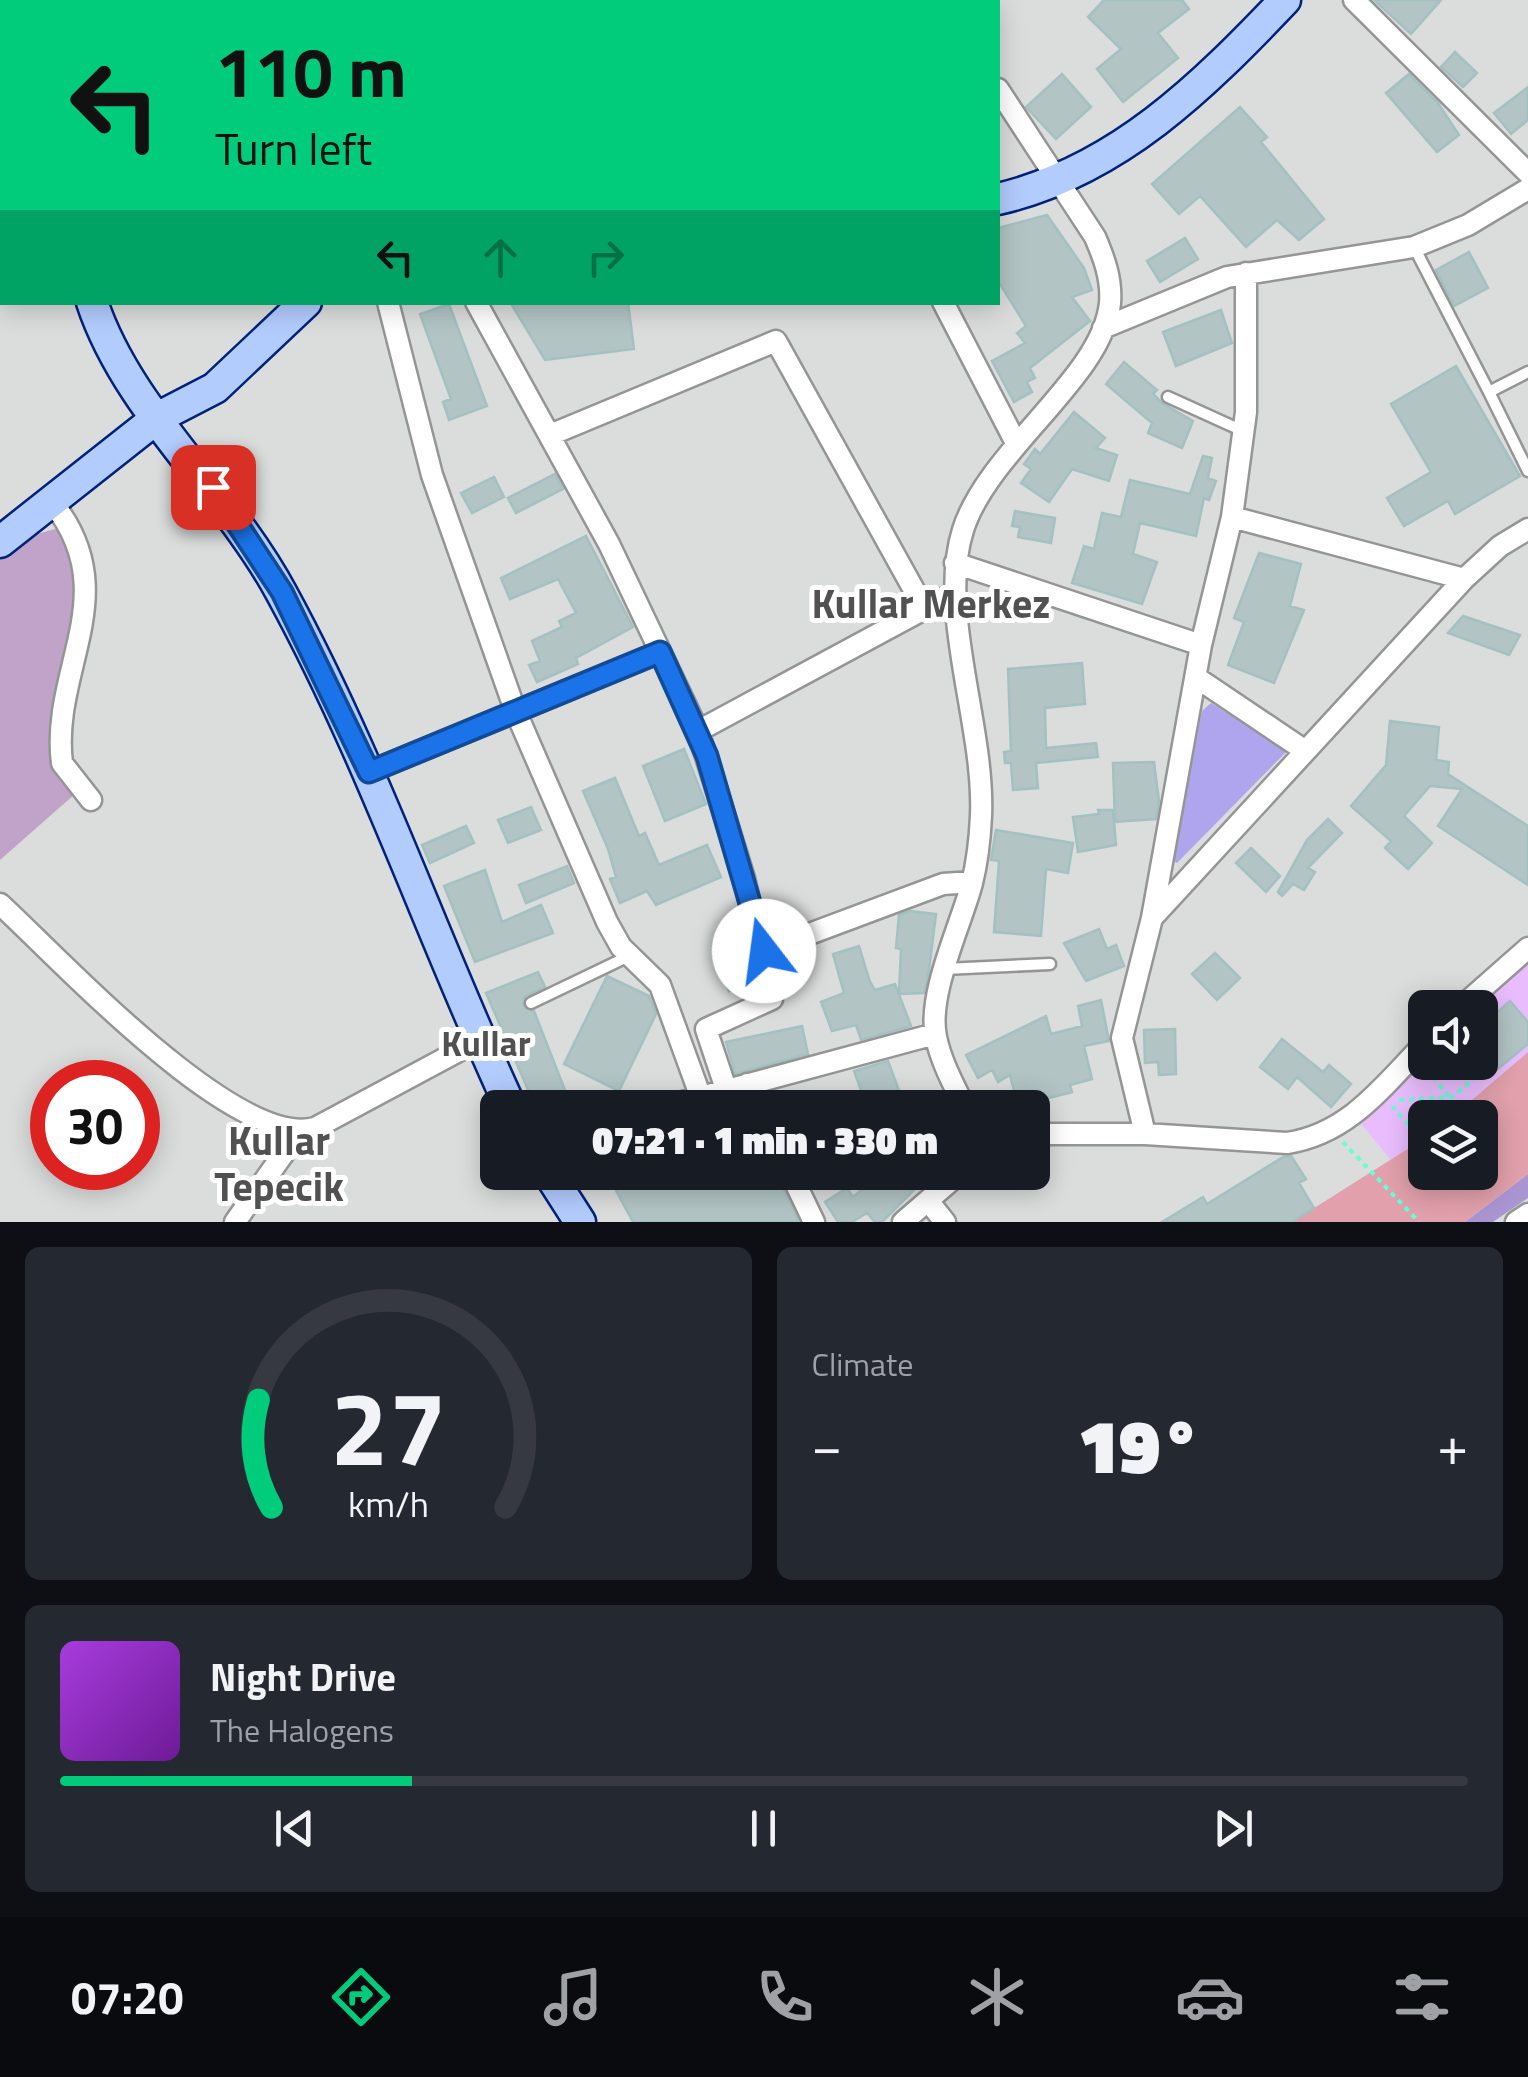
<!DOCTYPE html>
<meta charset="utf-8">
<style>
:root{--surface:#171b24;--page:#242831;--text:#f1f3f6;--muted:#9ea1a6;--line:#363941;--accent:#00cc7c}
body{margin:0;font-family:"Titillium Web",sans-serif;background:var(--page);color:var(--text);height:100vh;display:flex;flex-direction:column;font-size:38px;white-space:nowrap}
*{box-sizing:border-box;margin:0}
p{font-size:32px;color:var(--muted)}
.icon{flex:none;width:55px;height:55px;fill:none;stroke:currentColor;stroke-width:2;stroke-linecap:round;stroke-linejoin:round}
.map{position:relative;height:1222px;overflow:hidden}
.panel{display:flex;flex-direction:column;gap:25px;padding:25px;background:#0d0f14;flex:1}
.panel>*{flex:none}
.banner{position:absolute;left:0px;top:0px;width:1000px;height:305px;box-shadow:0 5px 25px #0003;background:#00cc7c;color:#111;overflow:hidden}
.controls{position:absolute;left:1408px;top:990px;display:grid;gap:20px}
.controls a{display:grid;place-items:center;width:90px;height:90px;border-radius:15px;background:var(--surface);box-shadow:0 5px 25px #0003;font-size:50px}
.speed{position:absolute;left:30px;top:1060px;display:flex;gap:20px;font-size:50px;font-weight:700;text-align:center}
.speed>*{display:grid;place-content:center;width:130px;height:130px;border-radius:50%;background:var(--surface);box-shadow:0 5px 25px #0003;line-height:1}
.speed .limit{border:15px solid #d22;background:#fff;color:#111}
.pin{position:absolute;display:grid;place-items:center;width:85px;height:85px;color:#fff;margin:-42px;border-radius:20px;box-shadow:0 5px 15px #0006}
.me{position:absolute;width:110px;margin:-55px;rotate:345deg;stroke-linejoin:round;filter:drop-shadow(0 0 8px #0008)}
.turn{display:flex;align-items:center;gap:35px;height:210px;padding:0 50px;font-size:45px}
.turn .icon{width:130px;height:130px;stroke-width:2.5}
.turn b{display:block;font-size:70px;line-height:85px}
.lanes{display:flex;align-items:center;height:95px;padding:0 50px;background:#0003;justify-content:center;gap:50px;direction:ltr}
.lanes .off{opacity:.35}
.big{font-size:75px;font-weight:800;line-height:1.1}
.panel .card{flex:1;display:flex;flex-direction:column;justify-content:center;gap:15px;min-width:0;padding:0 35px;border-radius:15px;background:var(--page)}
.panel .dial{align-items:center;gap:0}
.dial svg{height:260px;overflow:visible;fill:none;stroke:var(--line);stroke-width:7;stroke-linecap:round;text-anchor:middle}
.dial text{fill:var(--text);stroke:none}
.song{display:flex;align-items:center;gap:30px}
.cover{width:120px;height:120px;border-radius:15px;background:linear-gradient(135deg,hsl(280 70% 55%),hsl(280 70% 35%))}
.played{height:10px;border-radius:5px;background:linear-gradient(90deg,var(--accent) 25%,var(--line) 25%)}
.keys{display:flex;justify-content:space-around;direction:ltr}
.heat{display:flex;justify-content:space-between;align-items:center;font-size:55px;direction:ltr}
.panel .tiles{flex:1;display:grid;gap:25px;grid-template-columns:1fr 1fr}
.card:last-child{grid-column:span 2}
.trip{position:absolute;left:480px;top:1090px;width:570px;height:100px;border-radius:15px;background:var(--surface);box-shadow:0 5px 25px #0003;font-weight:800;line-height:100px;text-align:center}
.menu{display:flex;height:160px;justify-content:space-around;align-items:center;background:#090b0e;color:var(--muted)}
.menu .icon{width:70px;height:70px}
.menu .selected{color:var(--accent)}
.menu b{font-size:45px;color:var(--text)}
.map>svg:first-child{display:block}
.residential{fill:#dbdcdc;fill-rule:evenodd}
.grass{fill:#aea5ee}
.forest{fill:#a895d2}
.cemetery{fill:#c1a3ca}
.park{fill:#e9bdfd}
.water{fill:#e1a0ab}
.building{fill:#b2c4c4;stroke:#a4c1c2;stroke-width:2.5}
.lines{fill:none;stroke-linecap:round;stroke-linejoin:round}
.lane-casing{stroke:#959595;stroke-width:15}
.street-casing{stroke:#959595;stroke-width:25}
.secondary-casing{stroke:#00227a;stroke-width:35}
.path{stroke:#65ffd3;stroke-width:4;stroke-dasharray:5 5;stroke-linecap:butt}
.lane{stroke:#fff;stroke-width:10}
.street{stroke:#fff;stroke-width:20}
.secondary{stroke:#b3ccfe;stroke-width:30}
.route-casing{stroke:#114b97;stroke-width:25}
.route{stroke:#1a73e8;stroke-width:18}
.labels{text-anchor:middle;stroke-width:10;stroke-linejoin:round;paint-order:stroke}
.quarter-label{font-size:35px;font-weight:bold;fill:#515151;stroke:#fff}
.district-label{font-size:40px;font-weight:bold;fill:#515151;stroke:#fff}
</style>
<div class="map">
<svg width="1528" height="1222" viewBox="0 0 1528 1222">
<rect width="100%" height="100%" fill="#e3ecf0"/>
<!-- residential -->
<path class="residential" d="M0 0H1528V1222H0ZM2 2H998V302H2ZM1425 1008H1480V1062H1425ZM52 1082H138V1168H52ZM498 1108H1032V1172H498ZM1425 1118H1480V1172H1425Z"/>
<!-- grass -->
<path class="grass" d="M1211 703 1287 751 1177 863 1173 861 1202 711Z"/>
<!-- forest -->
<path class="forest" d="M1528 1174V1198L1493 1222H1465Z"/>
<!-- cemetery -->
<path class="cemetery" d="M55 529 68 533 77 595 54 760 75 794 0 860V559L30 536Z"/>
<!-- park -->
<path class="park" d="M1528 960V1052L1452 1117 1425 1118V1138L1391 1160 1361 1124 1425 1059V1062H1480V1008L1476 1007Z"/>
<!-- water -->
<path class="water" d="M1528 1052V1174L1465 1222H1292L1425 1138V1172H1480V1118L1452 1117Z"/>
<!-- building -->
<path class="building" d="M1104 0H1182L1189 9 1158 33 1178 58 1123 102 1097 69 1121 49 1088 17Z
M1374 0H1441L1411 34Z
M1455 52 1477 73 1463 87 1441 67Z
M1062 74 1091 107 1056 139 1026 107Z
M1409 74 1438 103 1459 135 1437 152 1386 93Z
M1528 87V120L1511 134 1494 113Z
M1240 107 1267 137 1261 142 1324 219 1299 240 1277 220 1246 247 1200 196 1179 214 1152 184Z
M1047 215 1084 268 1092 290 1072 297 1090 321 1030 368 1035 378 1027 382 1032 392 1014 402 992 361 1025 343 1017 333 1026 326 998 281V228Z
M1185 238 1198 259 1160 282 1147 261Z
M1469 252 1488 288 1454 306 1436 270Z
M510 302H628L634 349 545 360Z
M449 304 487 406 449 420 443 402 451 399 420 314Z
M1221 310 1232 343 1176 366 1163 332Z
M1124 362 1157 390 1153 394 1162 403 1193 421 1182 448 1148 433 1152 423 1106 384Z
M1456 366 1520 476 1455 514 1448 501 1404 526 1387 498 1431 472 1391 404Z
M1074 412 1105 438 1096 448 1117 455 1109 481 1072 469 1049 502 1021 483 1031 469 1024 464 1035 449 1040 454Z
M1203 456 1212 458 1208 478 1216 481 1209 500 1204 498 1196 536 1140 523 1133 554 1157 562 1142 604 1072 583 1084 546 1094 549 1102 513 1121 517 1130 480 1190 494Z
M555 474 563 489 516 513 508 498Z
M494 477 504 497 472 513 461 493Z
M1015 511 1055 518 1051 543 1018 537 1020 527 1012 526Z
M586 536 633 627 576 658 578 664 537 682 529 665 540 661 532 641 562 627 559 621 576 613 558 579 510 599 501 578Z
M1259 553 1301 564 1290 606 1304 610 1274 683 1228 665 1244 622 1234 618Z
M1463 616 1520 635 1509 655 1448 633Z
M1082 663 1085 704 1045 708 1046 748 1096 743 1098 757 1036 763 1038 788 1013 790 1011 763H1005L1004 752 1011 751 1008 669Z
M1390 721 1439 727 1436 760 1449 762 1448 774 1528 826V885L1438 826 1462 789 1430 786 1404 816 1432 843 1408 869 1385 848 1391 841 1351 806 1386 765Z
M684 749 706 804 665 821 643 766Z
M1154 762 1159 801 1156 819 1115 822 1113 763Z
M615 778 639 836 645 833 659 865 707 845 721 877 656 905 647 891 620 903 610 879 616 877 608 849 583 791Z
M531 807 541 830 508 843 498 820Z
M1098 810H1113L1116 845 1078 852 1073 817 1099 814Z
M1328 819 1342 833 1308 868 1315 872 1304 890 1293 884 1282 896 1278 892 1307 840Z
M466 826 474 843 430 863 422 845Z
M996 830 1073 843 1068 873 1046 869 1041 936 994 932 999 861 991 860Z
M1251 848 1280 876 1266 892 1236 863Z
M567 866 574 883 526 903 519 885Z
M485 870 502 922 541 905 553 933 475 962 444 886Z
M910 911 936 914 929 970 924 993 899 994 901 949 896 948 899 915Z
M1099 929 1107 949 1116 945 1124 966 1086 981 1064 943Z
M745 943 754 980 729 991 713 957Z
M859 946 870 982 875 990 895 984 911 1026 861 1040 856 1025 832 1031 821 1002 844 993 833 954Z
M1215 953 1240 978 1217 1000 1192 974Z
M538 972 545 987 524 997 523 1006 534 1011 572 1108H536L486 993Z
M607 976 649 996 656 1014 619 1091 564 1064Z
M1101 1000 1109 1041 1084 1046 1092 1079 1070 1085 1072 1092 1018 1106 1010 1075 998 1082 992 1070 978 1078 966 1055 1046 1016 1051 1034 1082 1026 1078 1006Z
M1510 1001 1528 1022V1044L1494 1072 1480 1056V1018L1488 1012 1493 1016Z
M802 1026 808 1054 735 1074 726 1042Z
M1175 1029 1176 1074 1159 1075 1158 1062 1145 1063 1144 1030Z
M1282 1039 1323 1072 1329 1065 1351 1084 1331 1107 1297 1077 1288 1089 1260 1067Z
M888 1061 900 1093 889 1097 892 1108H817L816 1103 861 1090 854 1071Z
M1291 1156 1306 1179 1299 1183 1314 1208 1292 1222H1162L1203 1197 1207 1204 1283 1157Z
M606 1172H775L799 1222H633Z
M883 1172H932L882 1222H875L867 1213 852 1222H838L825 1202 847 1188 853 1197Z"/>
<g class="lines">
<defs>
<path id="lane" d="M1414 247 1489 392 1528 372
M1489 392 1528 471
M1168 397 1243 431
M945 969 1050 964
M531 1003 629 956"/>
<path id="street" d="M946 0 948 2
M1354 0 1528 173
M521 2 524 0
M388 302 432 475 515 710 607 922 621 947 660 985 700 1095
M476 302 609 544 698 731 744 878 772 999 706 1029 726 1089
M943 302 1016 443
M1103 328 1227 277 1414 247 1468 225 1528 189
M550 435 776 341 924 608
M52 502C126 594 50 669 62 763L91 800
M1232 517 1464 579
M955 563 1201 645 1232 517 1246 412V273
M1197 678 1304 750
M698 731 954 593
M369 772 660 652
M0 904C58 957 235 1149 315 1128L481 1039
M1152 918 1201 645
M764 951 943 884 972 882
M1460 1008 1528 948
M747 1084 758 1108
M660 1108 935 1034
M965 1108C954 1085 941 1062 936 1037 927 994 961 925 972 883 977 863 980 837 981 816 985 726 937 612 963 530 988 450 1103 377 1110 303 1112 279 1104 258 1095 237L998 89
M1032 1134H1145L1287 1143C1349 1134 1384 1085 1425 1043
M1145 1134 1122 1038 1152 918 1464 579 1500 546 1528 529
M790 1172 814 1222
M929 1202 945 1222
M235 1222 299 1132
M903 1222 961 1172
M1516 1222 1528 1214"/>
<path id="secondary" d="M65 0V2
M998 199C1118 171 1203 86 1285 0
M92 302C128 411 227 491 282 594 372 759 432 938 511 1108
M0 542 157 418 215 388 306 302
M548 1172 580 1222"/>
</defs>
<!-- lane casing -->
<use href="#lane" class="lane-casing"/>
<!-- street casing -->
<use href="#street" class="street-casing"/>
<!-- secondary casing -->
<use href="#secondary" class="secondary-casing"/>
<!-- path -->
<path class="path" d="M1427 1069 1449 1097
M1399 1100 1449 1097
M1392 1106 1412 1128 1425 1119
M1427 1118 1489 1066
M1343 1142 1419 1222"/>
<!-- lane -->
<use href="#lane" class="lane"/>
<!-- street -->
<use href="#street" class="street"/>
<!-- secondary -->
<use href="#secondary" class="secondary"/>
</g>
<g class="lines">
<defs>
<path id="route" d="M213 487 282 592 369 772 660 652 707 756 764 951"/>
</defs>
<!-- route casing -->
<use href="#route" class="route-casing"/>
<!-- route -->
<use href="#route" class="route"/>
</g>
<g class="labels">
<!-- quarter labels -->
<g class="quarter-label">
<text x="486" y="1056">Kullar</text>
</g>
<!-- district labels -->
<g class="district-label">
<text x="931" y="618">Kullar Merkez</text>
<text x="279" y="1155">Kullar<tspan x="279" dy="46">Tepecik</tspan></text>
</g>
</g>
</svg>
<div class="controls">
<a><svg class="icon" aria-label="sound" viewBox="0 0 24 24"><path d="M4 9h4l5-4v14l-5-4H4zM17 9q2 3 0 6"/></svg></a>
<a><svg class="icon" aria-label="layers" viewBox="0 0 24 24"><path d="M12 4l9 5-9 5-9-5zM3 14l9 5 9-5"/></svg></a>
</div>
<div class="speed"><div class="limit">30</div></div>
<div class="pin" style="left:213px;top:487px;background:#d93025"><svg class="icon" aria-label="arrive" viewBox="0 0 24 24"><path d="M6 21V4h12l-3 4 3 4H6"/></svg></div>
<svg class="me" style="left:764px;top:951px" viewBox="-20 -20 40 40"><circle r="19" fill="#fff"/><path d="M0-13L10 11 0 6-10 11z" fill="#1a73e8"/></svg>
<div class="trip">07:21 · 1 min · 330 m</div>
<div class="banner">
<div class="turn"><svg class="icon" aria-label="left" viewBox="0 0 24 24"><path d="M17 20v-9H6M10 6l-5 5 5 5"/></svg><div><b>110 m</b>Turn left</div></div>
<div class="lanes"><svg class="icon" aria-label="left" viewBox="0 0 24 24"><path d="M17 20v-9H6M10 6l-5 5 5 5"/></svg><svg class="icon off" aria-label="ahead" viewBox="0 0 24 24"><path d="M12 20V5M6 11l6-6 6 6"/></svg><svg class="icon off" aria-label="right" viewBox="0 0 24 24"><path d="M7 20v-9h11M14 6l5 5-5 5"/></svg></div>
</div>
</div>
<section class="panel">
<div class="tiles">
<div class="card dial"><svg viewBox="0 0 100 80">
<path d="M14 69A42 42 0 1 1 86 69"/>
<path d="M14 69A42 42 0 0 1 10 36" stroke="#00cc7c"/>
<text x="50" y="56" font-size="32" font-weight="700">27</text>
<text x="50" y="72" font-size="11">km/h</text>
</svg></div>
<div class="card"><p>Climate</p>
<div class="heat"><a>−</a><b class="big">19°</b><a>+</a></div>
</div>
<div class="card">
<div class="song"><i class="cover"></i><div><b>Night Drive</b><p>The Halogens</p></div></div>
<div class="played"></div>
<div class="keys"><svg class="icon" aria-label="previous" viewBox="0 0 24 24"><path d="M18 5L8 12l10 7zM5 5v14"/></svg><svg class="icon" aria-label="pause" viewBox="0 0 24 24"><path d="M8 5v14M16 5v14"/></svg><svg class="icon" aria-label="next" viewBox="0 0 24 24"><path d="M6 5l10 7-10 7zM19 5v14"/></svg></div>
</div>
</div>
</section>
<nav class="menu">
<b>07:20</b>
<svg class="icon selected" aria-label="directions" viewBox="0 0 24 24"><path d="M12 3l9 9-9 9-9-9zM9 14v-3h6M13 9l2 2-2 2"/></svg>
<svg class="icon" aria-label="music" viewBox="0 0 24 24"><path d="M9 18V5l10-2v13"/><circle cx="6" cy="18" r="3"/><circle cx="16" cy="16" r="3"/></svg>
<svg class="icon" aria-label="phone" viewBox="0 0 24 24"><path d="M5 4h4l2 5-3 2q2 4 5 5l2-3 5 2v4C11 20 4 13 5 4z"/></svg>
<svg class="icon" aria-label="climate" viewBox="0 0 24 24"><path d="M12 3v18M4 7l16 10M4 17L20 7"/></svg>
<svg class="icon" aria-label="car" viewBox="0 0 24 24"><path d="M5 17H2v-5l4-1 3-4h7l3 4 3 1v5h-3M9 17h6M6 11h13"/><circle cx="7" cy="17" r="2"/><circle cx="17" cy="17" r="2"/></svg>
<svg class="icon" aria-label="filters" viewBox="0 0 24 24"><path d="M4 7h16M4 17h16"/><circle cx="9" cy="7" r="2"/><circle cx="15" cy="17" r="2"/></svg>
</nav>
